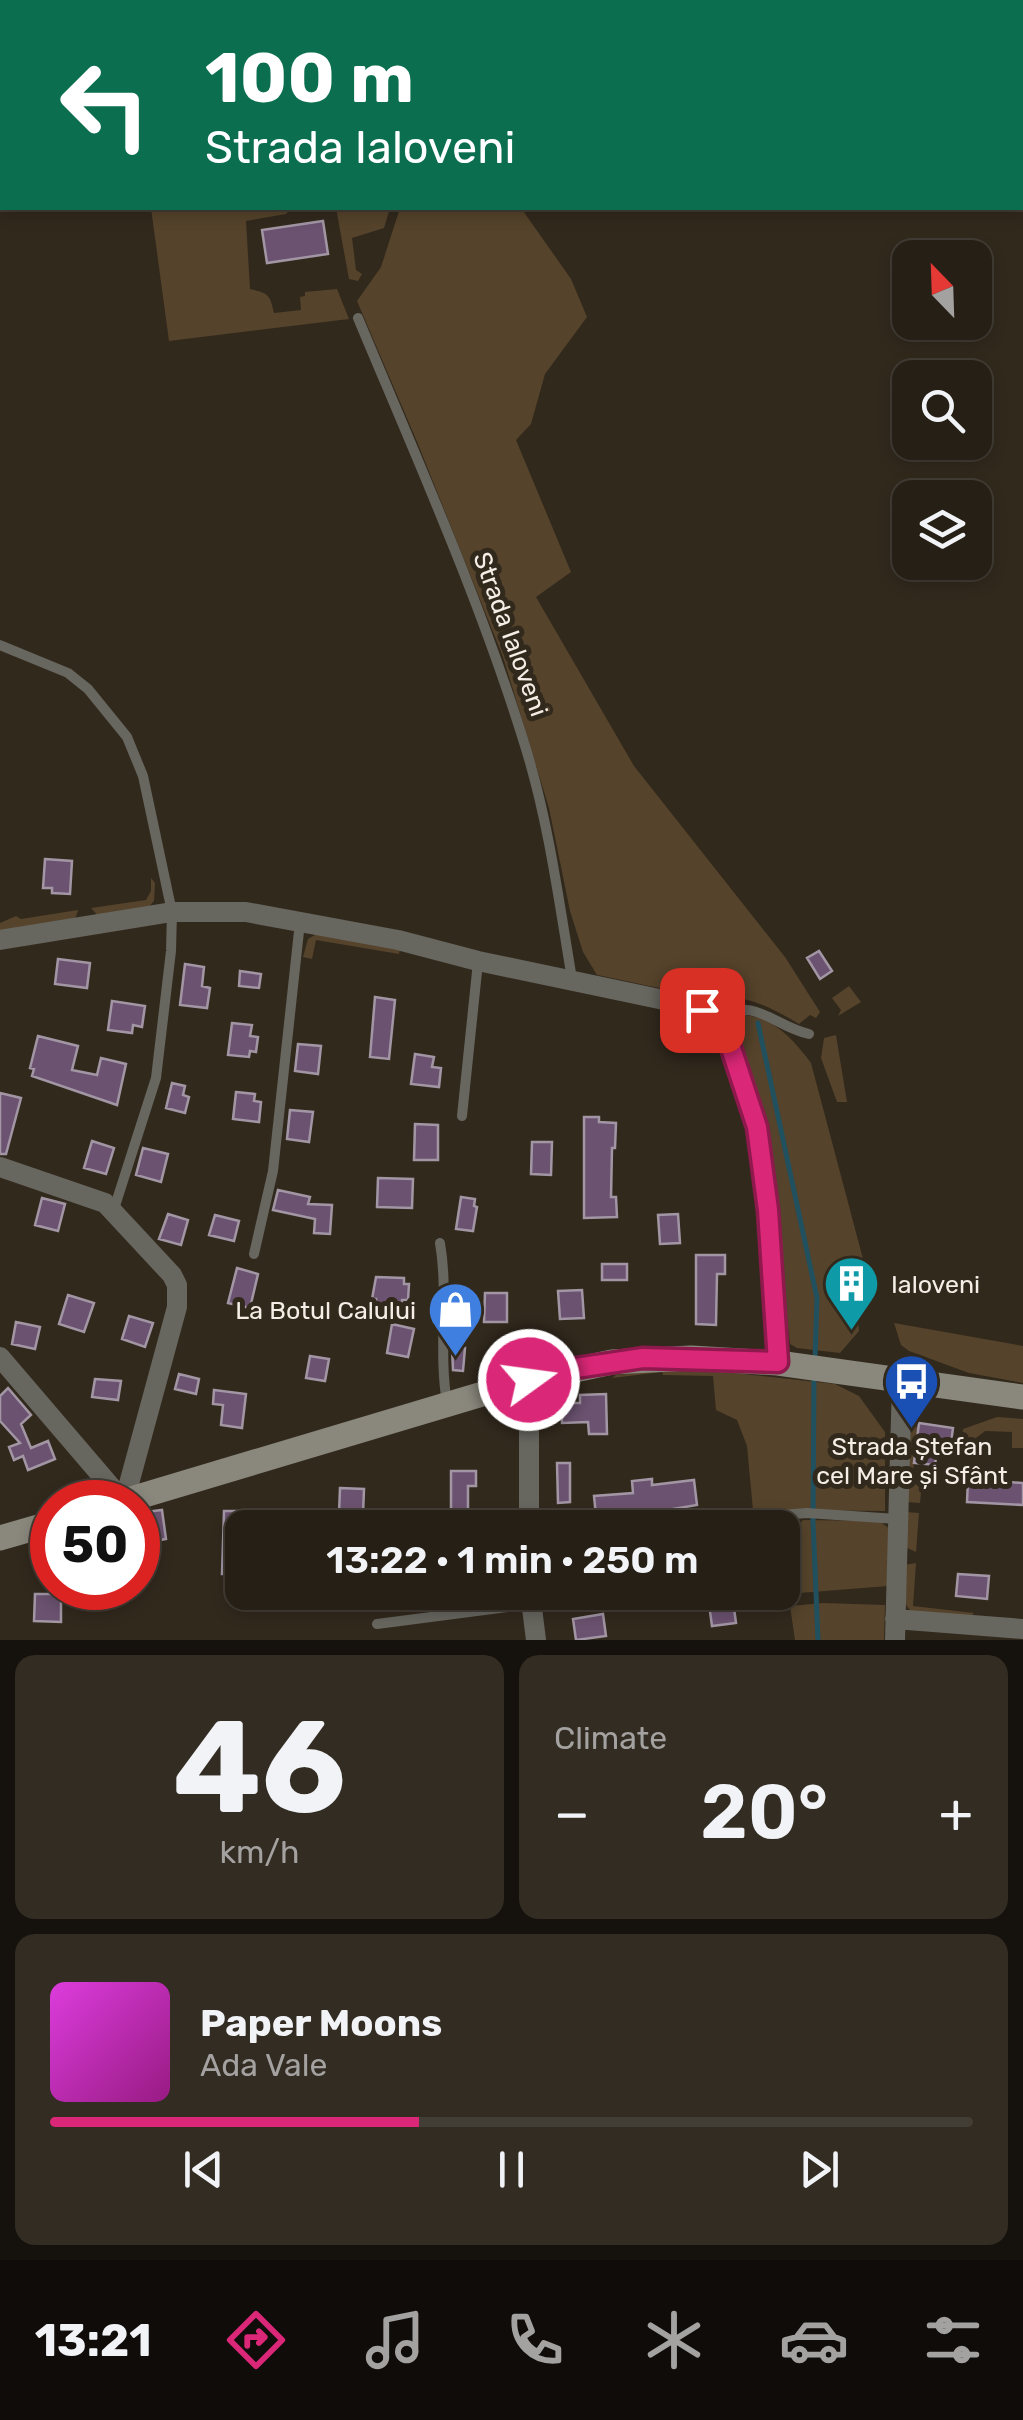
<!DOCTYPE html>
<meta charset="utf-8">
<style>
:root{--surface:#261f16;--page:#322c23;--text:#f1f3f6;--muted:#a4a2a1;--line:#423d35;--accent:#db2777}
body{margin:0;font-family:Rubik,sans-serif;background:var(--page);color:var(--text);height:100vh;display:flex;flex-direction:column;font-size:38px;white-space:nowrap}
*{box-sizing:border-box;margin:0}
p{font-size:32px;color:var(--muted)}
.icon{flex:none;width:55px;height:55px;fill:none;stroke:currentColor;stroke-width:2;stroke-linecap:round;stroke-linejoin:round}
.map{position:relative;height:1640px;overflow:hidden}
.sheet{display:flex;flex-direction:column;gap:15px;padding:15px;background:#15110c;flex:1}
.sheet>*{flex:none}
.banner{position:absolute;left:0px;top:0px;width:1025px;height:210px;box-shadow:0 5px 15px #0003,0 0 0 2px var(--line);background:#0b6e4f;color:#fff;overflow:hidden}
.needle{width:65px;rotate:337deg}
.fabs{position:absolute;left:892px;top:240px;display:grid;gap:20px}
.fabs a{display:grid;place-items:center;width:100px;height:100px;border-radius:20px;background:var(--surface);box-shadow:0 5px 15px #0003,0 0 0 2px var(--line);font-size:50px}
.speed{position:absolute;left:30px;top:1480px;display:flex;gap:20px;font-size:50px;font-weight:700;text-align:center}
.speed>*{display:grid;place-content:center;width:130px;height:130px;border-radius:50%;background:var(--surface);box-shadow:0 5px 15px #0003,0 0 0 2px var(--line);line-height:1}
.speed .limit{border:15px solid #d22;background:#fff;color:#111}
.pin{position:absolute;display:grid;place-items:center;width:85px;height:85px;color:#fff;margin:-42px;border-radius:20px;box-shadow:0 5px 15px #0006}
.me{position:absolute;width:110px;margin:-55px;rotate:76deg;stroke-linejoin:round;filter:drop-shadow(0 0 8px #0008)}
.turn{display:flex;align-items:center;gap:35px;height:210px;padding:0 40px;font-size:45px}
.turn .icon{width:130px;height:130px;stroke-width:2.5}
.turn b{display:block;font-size:70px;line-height:85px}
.big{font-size:75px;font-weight:600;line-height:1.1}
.sheet .tile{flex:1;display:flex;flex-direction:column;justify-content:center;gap:15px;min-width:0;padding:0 35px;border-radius:20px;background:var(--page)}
.sheet .dial{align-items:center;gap:0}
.dial b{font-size:130px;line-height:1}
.song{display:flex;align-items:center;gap:30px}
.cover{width:120px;height:120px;border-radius:15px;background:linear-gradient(135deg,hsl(300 70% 55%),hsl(310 70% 35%))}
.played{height:10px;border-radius:5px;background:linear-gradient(90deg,var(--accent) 40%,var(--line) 40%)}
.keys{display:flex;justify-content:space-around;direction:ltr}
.heat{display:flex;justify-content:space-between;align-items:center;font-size:55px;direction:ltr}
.sheet .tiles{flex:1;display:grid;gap:15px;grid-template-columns:1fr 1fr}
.tile:last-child{grid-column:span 2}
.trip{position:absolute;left:225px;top:1510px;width:575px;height:100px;border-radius:20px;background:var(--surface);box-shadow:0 5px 15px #0003,0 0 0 2px var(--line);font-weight:600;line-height:100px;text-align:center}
.tabs{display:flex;height:160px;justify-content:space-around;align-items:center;background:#0f0c09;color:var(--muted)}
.tabs .icon{width:70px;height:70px}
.tabs .active{color:var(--accent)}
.tabs b{font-size:45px;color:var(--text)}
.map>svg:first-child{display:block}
.green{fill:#55432b}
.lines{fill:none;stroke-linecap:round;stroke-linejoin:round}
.stream{stroke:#21505e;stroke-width:5}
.building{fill:#6b5270;stroke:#a296a4;stroke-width:2.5}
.service{stroke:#67665f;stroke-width:10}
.minor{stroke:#67665f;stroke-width:20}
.secondary{stroke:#8a887d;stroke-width:25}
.route-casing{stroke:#8e194d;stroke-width:25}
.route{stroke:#db2777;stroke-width:18}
.labels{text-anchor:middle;stroke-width:10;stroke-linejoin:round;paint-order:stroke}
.street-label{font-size:25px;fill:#f4eee6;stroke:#32291d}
.poi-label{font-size:25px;fill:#f4eee6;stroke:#32291d;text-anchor:start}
</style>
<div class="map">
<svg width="1023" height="1640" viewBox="0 0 1023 1640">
<rect width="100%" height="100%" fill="#32291d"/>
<!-- green -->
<path class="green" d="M151 208H291L286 214 246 221 250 289C269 293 270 295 274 313L301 310 300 297 305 296V292L337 289 349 319 169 341Z
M336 208H390L384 228 352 238 356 270 362 274 358 281 349 279Z
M400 208H521L571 279 587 317 545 374 531 424 516 440 571 572 536 597 634 766 785 957 820 1012 816 1018 810 1015 799 1024C750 994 735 997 681 991 653 988 624 980 597 975L583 952 570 911 549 808 503 657 418 444 357 301 381 267Z
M151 878 155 883 154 901 146 910 100 918 91 908 146 900 151 891Z
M78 910 74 923 0 932V923L16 916 21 919Z
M318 933 400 948 399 954 316 940 312 959 303 957 308 939Z
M849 986 861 1002 838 1016 841 1010 832 998Z
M737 1014C773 1017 790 1035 811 1063L871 1289 855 1291 859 1331 840 1353 797 1348 790 1344 764 1127 729 1018Z
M836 1035 847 1102H837L821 1058 824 1038Z
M894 1323 1023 1346V1383L969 1373 909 1351 901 1345Z
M690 1368 835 1384 859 1396 885 1432V1511L753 1510 747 1446 737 1420 716 1410 713 1376 663 1375 662 1372 612 1378 616 1375Z
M997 1417 1023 1419V1448H1012V1432L985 1431 962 1449 963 1429Z
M911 1426 918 1427 913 1471 923 1473 920 1503 906 1502Z
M906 1512 919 1513 916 1552 905 1547Z
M803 1520 879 1521 890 1529 888 1586 787 1594 782 1556 789 1554 785 1539Z
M916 1563 913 1606 974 1613 967 1620 914 1613C898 1603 904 1582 904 1565Z
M823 1603 885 1605 884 1640H795L790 1606Z"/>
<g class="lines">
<!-- stream -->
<path class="stream" d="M758 1023 817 1298 815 1359
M814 1375 813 1522 818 1640"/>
</g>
<!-- building -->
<path class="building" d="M323 221 328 254 267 263 262 230Z
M45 859 72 861 70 894 52 893V888H43Z
M819 951 832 971 820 979 807 958Z
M58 959 90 963 87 988 55 984Z
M185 964 204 967 202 986 210 988 207 1008 180 1005Z
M240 971 261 974 259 988 239 986Z
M375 997 395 1000 389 1059 370 1057Z
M112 1001 145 1006 142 1027 133 1025 132 1033 108 1030Z
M232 1023 252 1025 250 1036 258 1037 256 1052 250 1051 249 1057 228 1055Z
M38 1036 78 1046 72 1070 97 1075 101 1058 126 1064 117 1105 32 1076 34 1069 30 1068Z
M298 1044 321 1046 318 1074 295 1071Z
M415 1054 434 1057 432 1067 441 1068 439 1087 411 1084Z
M172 1083 185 1086 183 1095 189 1097 185 1113 166 1108Z
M236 1092 255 1094 254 1101 261 1102 259 1122 233 1119Z
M0 1093 21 1098 6 1154H0Z
M290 1110 313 1112 309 1142 287 1139Z
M584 1117H599V1122L616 1123 615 1148H612L611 1197H616L617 1217 584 1218Z
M415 1124 438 1125V1160H414Z
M92 1141 114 1148 106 1174 84 1168Z
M532 1142H552L551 1175 531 1174Z
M143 1148 168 1154 161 1182 136 1175Z
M378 1178 413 1179 412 1208 377 1207Z
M278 1190 310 1197 308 1204 332 1205 330 1234 314 1233 315 1219 273 1210Z
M461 1197 475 1199 474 1206 477 1207 473 1231 456 1229Z
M42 1198 65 1204 58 1231 35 1225Z
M168 1214 188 1220 181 1245 159 1239Z
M678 1214 680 1243 660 1244 658 1215Z
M215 1215 239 1221 234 1241 209 1235Z
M696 1255H725V1274H717L716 1325 696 1324Z
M602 1264H627V1280H602Z
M237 1268 258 1274 250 1308 228 1303Z
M376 1277 404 1278V1284H409L408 1300H402L401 1307 376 1306V1299H372Z
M582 1290 584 1318 560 1319 558 1291Z
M485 1293H507V1322H484Z
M68 1295 94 1303 84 1332 59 1324Z
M129 1316 153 1323 145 1347 122 1339Z
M16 1322 40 1327 35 1349 12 1344Z
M392 1324 414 1329 408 1357 387 1353Z
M452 1347 465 1348 463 1371 453 1370Z
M310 1356 329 1359 325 1381 306 1378Z
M179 1374 199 1379 196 1394 175 1389Z
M95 1379 121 1381 118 1400 92 1397Z
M8 1388 31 1415 21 1424 31 1448 48 1441 55 1459 28 1470 23 1456 14 1460 9 1447 20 1443 0 1421V1396Z
M214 1390 246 1394 242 1428 221 1425 223 1405 213 1404Z
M606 1394 607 1434H589L588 1422 562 1423V1403H580V1395Z
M919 1423 953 1428 951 1443 938 1442 935 1465 914 1463Z
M557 1463H570V1502L558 1503Z
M451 1471H476V1486H468V1511H451Z
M652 1479V1485L694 1480 697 1505 655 1512 596 1516 594 1496 633 1493 632 1481Z
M968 1479 1023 1483V1505L967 1502Z
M340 1488 364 1489 363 1515 339 1514Z
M162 1510 166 1539 149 1542 145 1512Z
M224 1511H242V1574H222Z
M958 1574 989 1576 987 1599 956 1596Z
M732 1593 736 1623 712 1626 708 1597Z
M35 1594H61V1622L34 1621Z
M603 1614 606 1636 576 1640 573 1619Z"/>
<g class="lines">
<!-- service -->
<path class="service" d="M358 318C417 459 481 602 526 749 549 824 559 902 572 979
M0 645 68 673 88 689 127 737 143 776 172 912 171 951 156 1078 114 1209
M717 1016C756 997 774 1026 809 1034
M462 1116 478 962
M440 1243C449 1296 438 1350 447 1403
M254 1254 273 1171 300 922
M670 1524 807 1513 897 1519
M377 1624 531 1604"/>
<!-- minor -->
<path class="minor" d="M0 940 172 912H246L398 940 478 961 664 1000 716 1016 725 1031 757 1127 771 1243 778 1363
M0 1167 105 1203 172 1275 177 1285V1307L124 1502
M0 1357 124 1502
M529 1380V1528
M530 1592 536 1640
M895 1619 1023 1629
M895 1640 902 1380"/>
<!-- secondary -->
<path class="secondary" d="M121 1502 529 1380 612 1362 691 1358 778 1363 1023 1397
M0 1538 52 1523"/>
</g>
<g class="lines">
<defs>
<path id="route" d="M529 1380 576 1368 643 1358 778 1362 768 1210 757 1127 725 1030 716 1016 702 1010"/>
</defs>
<!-- route casing -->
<use href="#route" class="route-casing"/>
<!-- route -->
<use href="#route" class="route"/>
</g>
<!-- icons -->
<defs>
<symbol id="building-pin" viewBox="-11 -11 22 30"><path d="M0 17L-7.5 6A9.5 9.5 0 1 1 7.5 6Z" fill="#0f9aa8" stroke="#32291d"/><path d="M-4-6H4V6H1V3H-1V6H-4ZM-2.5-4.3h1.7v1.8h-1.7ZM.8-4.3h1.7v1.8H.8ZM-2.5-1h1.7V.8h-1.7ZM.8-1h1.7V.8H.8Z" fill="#fff"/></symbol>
<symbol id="shop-pin" viewBox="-11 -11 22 30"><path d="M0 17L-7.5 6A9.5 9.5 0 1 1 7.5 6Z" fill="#3f7fe0" stroke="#32291d"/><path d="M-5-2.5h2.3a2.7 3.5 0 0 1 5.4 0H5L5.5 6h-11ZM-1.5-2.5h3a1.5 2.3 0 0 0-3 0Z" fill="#fff"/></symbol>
<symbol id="bus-pin" viewBox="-11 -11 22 30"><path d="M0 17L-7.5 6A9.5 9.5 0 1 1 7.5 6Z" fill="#1a4fb4" stroke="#32291d"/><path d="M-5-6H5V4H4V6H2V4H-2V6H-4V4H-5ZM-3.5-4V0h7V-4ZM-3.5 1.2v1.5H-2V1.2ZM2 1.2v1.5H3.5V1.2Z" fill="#fff"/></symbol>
</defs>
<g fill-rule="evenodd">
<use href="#building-pin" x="820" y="1252" width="63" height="86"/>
<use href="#shop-pin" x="424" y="1278" width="63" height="86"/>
<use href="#bus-pin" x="880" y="1350" width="63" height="86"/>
</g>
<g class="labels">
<!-- street labels -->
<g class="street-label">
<text transform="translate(511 634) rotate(70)" y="9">Strada Ialoveni</text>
</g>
<!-- poi labels -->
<g class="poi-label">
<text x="891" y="1293">Ialoveni</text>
<text x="416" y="1319" text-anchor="end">La Botul Calului</text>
<text x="912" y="1455" text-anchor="middle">Strada Ștefan<tspan x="912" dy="29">cel Mare și Sfânt</tspan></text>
</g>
</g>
</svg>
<div class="fabs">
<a><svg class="needle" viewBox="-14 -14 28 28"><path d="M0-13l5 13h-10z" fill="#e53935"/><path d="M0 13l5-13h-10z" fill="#a4a2a1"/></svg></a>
<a><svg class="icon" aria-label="search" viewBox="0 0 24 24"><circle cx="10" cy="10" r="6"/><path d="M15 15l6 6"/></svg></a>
<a><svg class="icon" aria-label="layers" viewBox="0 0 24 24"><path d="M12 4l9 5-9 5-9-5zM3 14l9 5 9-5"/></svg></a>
</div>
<div class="speed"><div class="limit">50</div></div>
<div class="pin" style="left:702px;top:1010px;background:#d93025"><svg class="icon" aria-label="arrive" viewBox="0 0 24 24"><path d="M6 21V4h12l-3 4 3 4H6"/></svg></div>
<svg class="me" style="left:529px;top:1380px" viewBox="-20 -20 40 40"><circle r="17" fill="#db2777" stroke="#fff" stroke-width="3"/><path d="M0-11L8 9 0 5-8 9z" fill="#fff"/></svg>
<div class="trip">13:22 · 1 min · 250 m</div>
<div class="banner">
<div class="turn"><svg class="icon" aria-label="left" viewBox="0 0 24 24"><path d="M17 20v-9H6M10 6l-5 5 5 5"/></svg><div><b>100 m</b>Strada Ialoveni</div></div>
</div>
</div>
<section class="sheet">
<div class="tiles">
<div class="tile dial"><b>46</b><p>km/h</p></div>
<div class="tile"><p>Climate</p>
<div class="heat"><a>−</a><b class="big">20°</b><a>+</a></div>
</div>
<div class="tile">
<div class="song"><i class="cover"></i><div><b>Paper Moons</b><p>Ada Vale</p></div></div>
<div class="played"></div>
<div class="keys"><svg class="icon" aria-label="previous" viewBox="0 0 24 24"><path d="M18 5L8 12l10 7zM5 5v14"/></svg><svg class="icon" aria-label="pause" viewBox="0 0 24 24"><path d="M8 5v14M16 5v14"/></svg><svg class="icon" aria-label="next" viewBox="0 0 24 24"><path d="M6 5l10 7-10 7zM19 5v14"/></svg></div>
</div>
</div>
</section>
<nav class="tabs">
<b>13:21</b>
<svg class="icon active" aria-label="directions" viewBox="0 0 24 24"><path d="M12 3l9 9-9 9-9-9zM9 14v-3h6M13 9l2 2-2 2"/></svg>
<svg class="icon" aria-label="music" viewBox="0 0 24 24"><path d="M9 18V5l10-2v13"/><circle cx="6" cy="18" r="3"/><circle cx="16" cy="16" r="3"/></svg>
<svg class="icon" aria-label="phone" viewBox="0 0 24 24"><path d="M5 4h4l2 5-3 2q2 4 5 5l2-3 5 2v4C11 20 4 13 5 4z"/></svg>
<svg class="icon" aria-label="climate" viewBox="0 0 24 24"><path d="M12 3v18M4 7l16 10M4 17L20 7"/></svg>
<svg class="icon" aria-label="car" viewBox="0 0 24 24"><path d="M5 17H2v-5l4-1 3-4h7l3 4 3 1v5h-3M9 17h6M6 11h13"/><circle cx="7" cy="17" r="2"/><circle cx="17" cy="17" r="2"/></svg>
<svg class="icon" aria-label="filters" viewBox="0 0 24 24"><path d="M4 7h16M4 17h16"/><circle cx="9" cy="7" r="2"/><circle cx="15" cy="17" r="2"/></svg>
</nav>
